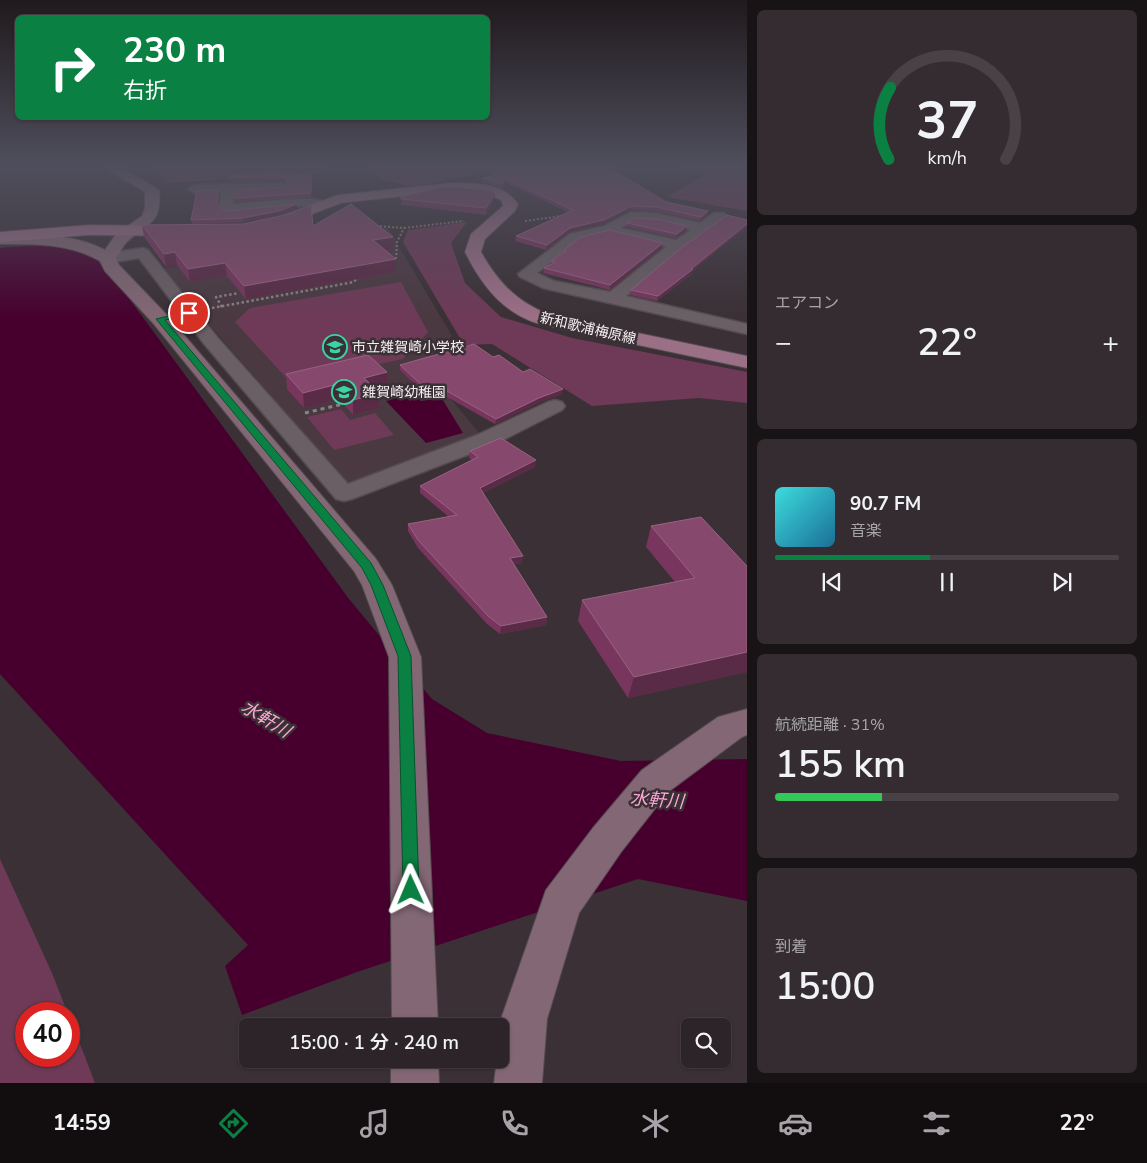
<!DOCTYPE html>
<html lang="ja">
<meta charset="utf-8">
<style>
:root{--surface:#2c2428;--page:#342c30;--text:#f1f3f6;--muted:#a6a4a8;--line:#484145;--accent:#0b8043}
body{margin:0;font-family:"Nunito Sans","Noto Sans JP",sans-serif;background:var(--page);color:var(--text);height:100vh;display:flex;flex-direction:column;font-size:19px;white-space:nowrap}
*{box-sizing:border-box;margin:0}
p{font-size:16px;color:var(--muted)}
.icon{flex:none;width:28px;height:28px;fill:none;stroke:currentColor;stroke-width:2;stroke-linecap:round;stroke-linejoin:round}
.map{position:relative;flex:1;overflow:hidden}
.drawer{display:flex;flex-direction:column;gap:10px;padding:10px;background:#181416;width:400px}
.drawer>*{flex:none}
.guide{position:absolute;left:15px;top:15px;width:475px;height:105px;border-radius:8px;box-shadow:0 1px 4px #0004,0 0 0 1px var(--line);background:#0b8043;color:#fff;overflow:hidden}
.buttons{position:absolute;left:681px;top:1018px;display:grid;gap:10px}
.buttons a{display:grid;place-items:center;width:50px;height:50px;border-radius:8px;background:var(--surface);box-shadow:0 1px 4px #0004,0 0 0 1px var(--line);font-size:25px}
.speed{position:absolute;left:15px;top:1002px;display:flex;gap:10px;font-size:25px;font-weight:700;text-align:center}
.speed>*{display:grid;place-content:center;width:65px;height:65px;border-radius:50%;background:var(--surface);box-shadow:0 1px 4px #0004,0 0 0 1px var(--line);line-height:1}
.speed .limit{border:8px solid #d22;background:#fff;color:#111}
.pin{position:absolute;display:grid;place-items:center;width:42px;height:42px;color:#fff;margin:-21px;border:2px solid #fff;border-radius:50%;box-shadow:0 1px 5px #0007}
.me{position:absolute;width:55px;margin:-28px;rotate:359deg;stroke-linejoin:round;filter:drop-shadow(0 0 4px #0008)}
.turn{display:flex;align-items:center;gap:18px;height:105px;padding:0 25px;font-size:22px}
.turn .icon{width:65px;height:65px;stroke-width:2.5}
.turn b{display:block;font-size:35px;line-height:42px}
.big{font-size:38px;font-weight:600;line-height:1.1}
.drawer .tile{flex:1;display:flex;flex-direction:column;justify-content:center;gap:8px;min-width:0;padding:0 18px;border-radius:8px;background:var(--page)}
.drawer .dial{align-items:center;gap:0}
.dial svg{height:130px;overflow:visible;fill:none;stroke:var(--line);stroke-width:7;stroke-linecap:round;text-anchor:middle}
.dial text{fill:var(--text);stroke:none}
.song{display:flex;align-items:center;gap:15px}
.cover{width:60px;height:60px;border-radius:8px;background:linear-gradient(135deg,hsl(180 70% 55%),hsl(200 70% 35%))}
.played{height:5px;border-radius:2px;background:linear-gradient(90deg,var(--accent) 45%,var(--line) 45%)}
.keys{display:flex;justify-content:space-around;direction:ltr}
.heat{display:flex;justify-content:space-between;align-items:center;font-size:28px;direction:ltr}
.charge{height:8px;border-radius:4px;background:linear-gradient(90deg,#34c759 31%,var(--line) 0)}
.trip{position:absolute;left:239px;top:1018px;width:270px;height:50px;border-radius:8px;background:var(--surface);box-shadow:0 1px 4px #0004,0 0 0 1px var(--line);font-weight:600;line-height:50px;text-align:center}
.tab-bar{display:flex;height:80px;justify-content:space-around;align-items:center;background:#120e10;color:var(--muted)}
.tab-bar .icon{width:35px;height:35px}
.tab-bar .current{color:var(--accent)}
.tab-bar b{font-size:22px;color:var(--text)}
main{display:flex;flex:1;min-height:0}
.map>svg:first-child{display:block}
.built{fill:#4a3941}
.green{fill:#6e3a57}
.water{fill:#47002e}
.lines{fill:none;stroke-linecap:round;stroke-linejoin:round}
.street-casing{stroke:#544c4f;stroke-width:3}
.secondary-casing{stroke:#544c4f;stroke-width:2}
.primary-casing{stroke:#544c4f;stroke-width:2}
.path-far2{stroke:#8a8185;stroke-width:2;stroke-dasharray:2 2;stroke-linecap:butt}
.path-far1{stroke:#8a8185;stroke-width:2.5;stroke-dasharray:2.5 2.5;stroke-linecap:butt}
.path{stroke:#8a8185;stroke-width:3;stroke-dasharray:4 4;stroke-linecap:butt}
.street{fill:#6a5f64;fill-rule:evenodd}
.secondary{fill:#836775;fill-rule:evenodd}
.primary{fill:#9b6f86;fill-rule:evenodd}
.wall{fill:#78355d}
.shaded-wall{fill:#5a2b46}
.building{fill:#86496d;stroke:#986382}
.route{fill:#0b8043;stroke:#07532c}
.labels{text-anchor:middle;stroke-width:5;stroke-linejoin:round;paint-order:stroke}
.far-street-label{font-size:14px;fill:#f6eff2;stroke:#3a3035}
.far-poi-label{font-size:14px;fill:#f6eff2;stroke:#3a3035;text-anchor:start}
.water-label{font-size:18px;font-style:italic;fill:#fda7d4;stroke:#3a3035}
</style>
<main>
<div class="map">
<svg width="747" height="1083" viewBox="0 0 747 1083">
<rect width="100%" height="100%" fill="#3a3035"/>
<!-- built -->
<path class="built" d="M348 227 388 228 452 336 429 358 448 396 482 436 348 484 161 269 222 259Z"/>
<!-- green -->
<path class="green" d="M153 166H329L331 173 167 183Z
M367 166H519L411 187 381 179Z
M675 166H747V211L667 197 709 172Z
M467 222 451 243 465 283 501 317 572 338 747 372V403L699 398 592 406 492 344 464 345 403 242 408 230Z
M401 282 428 332 403 359 291 383 235 322 250 308Z
M341 409 350 420 375 413 394 435 334 450 307 417Z
M0 859 52 973 68 1014H26V1056H69V1015L95 1083H0Z"/>
<!-- water -->
<path class="water" d="M37 245H58L98 256 349 599 432 699 487 733 621 761 747 759V901L638 879 357 972 242 1015 225 966 248 945 0 674V248Z
M413 394 421 401 441 397 463 433 426 443 386 401Z"/>
<g class="lines">
<defs>
<path id="street" d="M280 183 285 184 286 187 285 190 234 192 233 204C250 203 320 193 330 204L323 208 304 206 226 213 219 209 221 192 194 193 188 189 194 185Z
M631 212 656 213 700 223 714 213H724L726 216 724 219 679 251 626 296 747 324V334L543 288 520 277 518 274 570 234 604 226ZM634 220 656 221 691 230 676 240 621 228ZM609 233 666 247 610 292 554 281 537 273 580 240Z
M143 248 148 250 217 337 348 484 477 435 548 402 555 400 562 402 565 406 562 410 493 445 352 499 344 501 336 499 205 345 139 258 108 263 103 261 100 258 103 255 108 253Z"/>
<path id="secondary" d="M105 166H120L159 190C162 224 149 222 128 241 123 245 120 253 116 258L119 265 167 315 376 559 392 585 421 657 438 1026H392L389 657 362 585 354 571 153 323 105 271 100 261C69 243 35 244 0 244V234C35 235 73 233 105 250L116 234 142 216 145 208V192L106 169Z
M747 709V735L742 737 668 792 621 852 579 913 547 1019 542 1083H494L497 1059H500L501 1019 546 890 593 828 642 770 718 717Z
M391 1059H438L439 1083H391Z"/>
<path id="primary" d="M450 183C475 183 503 182 518 204L515 211 485 239 481 252C498 282 516 301 548 314L747 356V368L543 325C504 315 482 286 465 252L471 234 503 206 501 200 487 194 450 191 341 203 283 225H273L270 222 273 219 338 195Z
M89 225 181 226 187 228 189 231 187 234 181 236 89 235 0 242V232Z"/>
</defs>
<!-- street casing -->
<use href="#street" class="street-casing"/>
<!-- secondary casing -->
<use href="#secondary" class="secondary-casing"/>
<!-- primary casing -->
<use href="#primary" class="primary-casing"/>
<!-- path-far2 -->
<path class="path-far2" d="M525 221 561 216
M376 226 404 228 464 221
M391 258H396L397 242 404 228"/>
<!-- path-far1 -->
<path class="path-far1" d="M222 307 216 297 239 293
M212 308 354 282 358 276"/>
<!-- path -->
<path class="path" d="M305 413 343 404"/>
<!-- street -->
<use href="#street" class="street"/>
<!-- secondary -->
<use href="#secondary" class="secondary"/>
<!-- primary -->
<use href="#primary" class="primary"/>
</g>
<!-- wall -->
<path class="wall" d="M490 172 666 202 708 211 707 215 700 221 656 211 631 210 603 224 570 232 546 250 515 241 516 236 568 212 506 183 502 188 482 182V178L491 176H489Z
M311 175V197L235 202V198L285 188 287 184 285 182 280 181 229 182 228 176Z
M495 193 494 199 486 215 401 205V197Z
M219 194 218 205 226 211 297 204V208L279 215 244 222 192 224 191 220Z
M289 214 313 226 393 237V250L386 251 396 259V272L246 299 227 276 190 282 177 265 166 267 144 237 142 225 243 224Z
M627 223 687 226 686 231 676 238 626 227Z
M662 248 610 290 543 273 544 268 550 264 551 261 564 252V250Z
M692 272V274L657 301 630 295 631 290Z
M493 357 523 372 562 394 538 403 495 424 440 393 427 396 400 370V365Z
M387 372V387L377 390 380 393 379 408 353 415 339 399 304 408 287 389 286 374Z
M470 451 535 467 483 493 522 563 514 564 547 617 546 625 500 634 487 624 418 548 408 531V524L449 517 420 493V486L472 460 469 458Z
M651 526 747 566V672L628 698 578 621 582 600 675 582 646 547Z"/>
<!-- shaded-wall -->
<path class="shaded-wall" d="M506 179V183L502 188V184Z
M495 193 494 199 486 215V208Z
M297 204V208L279 215 244 222 243 218Z
M632 206 631 210 603 224 570 232 546 250 547 245 570 228Z
M708 211 707 215 700 221 701 217Z
M747 224V227L692 272V274L657 301 658 296Z
M687 226 686 231 676 238 677 234Z
M393 237V250L373 253V240Z
M663 243 662 248 610 290V285Z
M175 252 177 265 166 267 164 254Z
M396 259V272L246 299 244 286Z
M225 263 227 276 190 282 188 269Z
M387 372V387L364 393V378Z
M338 384 339 399 304 408 303 393Z
M440 387V393L427 396V390Z
M563 389 562 394 538 403 495 424 496 419 539 398Z
M380 393 379 408 353 415V400Z
M536 460 535 467 479 495 480 488Z
M523 556 522 563 510 565V558Z
M547 617 546 625 500 634 501 626Z
M747 652V672L628 698 634 677Z"/>
<!-- building -->
<path class="building" d="M519 166H606L666 202 708 211 701 217 657 207 632 206 604 220 570 228 547 245 516 236 573 210 506 179 502 184 482 178 497 175 490 172Z
M281 172V176L311 175V193L235 198V190L285 188 288 182 285 178 280 177 229 178 228 176Z
M450 187 487 190 495 193 486 208 401 199V197L434 189Z
M218 190 217 205 226 211 297 204 279 211 243 218 191 220 197 191Z
M351 204 393 237 373 240 396 259 244 286 225 263 188 269 175 252 164 254 142 225 243 224 289 214 311 205 313 226Z
M727 215 747 220V224L691 269H693L658 296 631 290 681 248Z
M635 218 657 219 687 226 677 234 627 223Z
M610 230 663 243 610 285 544 268 555 262 551 261 566 251 564 250 581 237Z
M474 344 493 357 499 355 523 372 530 369 563 389 539 398 496 419 440 387 427 390 400 365Z
M368 355 387 372 364 378 380 393 353 400 338 384 303 393 286 374Z
M501 438 536 460 480 488 523 556 510 558 547 617 501 626 488 616 418 540 408 524 457 515 420 486 478 457 470 451Z
M701 517 747 566V652L634 677 582 600 695 578 651 526Z"/>
<!-- sky -->
<linearGradient id="sky" x2="0" y2="1"><stop stop-color="#201a1d"/><stop offset="0.52" stop-color="#4f4e5c"/><stop offset="1" stop-color="#4f4e5c" stop-opacity="0"/></linearGradient>
<rect width="747" height="317" fill="url(#sky)"/>
<!-- route -->
<path class="route" d="M189 311H192V315L165 320 371 563 383 585 411 656 419 890 417 896 411 898 405 896 403 890 398 656 371 585 362 568 156 319Z"/>
<!-- icons -->
<defs>
<symbol id="school-ring" viewBox="-11 -11 22 22"><circle r="9.5" fill="#3a3035" stroke="#3bd4a4" stroke-width="1.5"/><path d="M0-5L7-2L0 1L-7-2ZM-4 1L0 2.5L4 1V4Q0 6-4 4Z" fill="#3bd4a4"/></symbol>
</defs>
<g fill-rule="evenodd">
<use href="#school-ring" x="321" y="333" width="28" height="28"/>
<use href="#school-ring" x="330" y="378" width="28" height="28"/>
</g>
<g class="labels">
<!-- far-street labels -->
<g class="far-street-label">
<text transform="translate(588 328) rotate(13)" y="5">新和歌浦梅原線</text>
</g>
<!-- far-poi labels -->
<g class="far-poi-label">
<text x="352" y="352">市立雑賀崎小学校</text>
<text x="362" y="397">雑賀崎幼稚園</text>
</g>
<!-- water labels -->
<g class="water-label">
<text transform="translate(266 719) rotate(31)" y="6">水軒川</text>
<text transform="translate(657 800) rotate(4)" y="6">水軒川</text>
</g>
</g>
</svg>
<div class="buttons">
<a><svg class="icon" aria-label="search" viewBox="0 0 24 24"><circle cx="10" cy="10" r="6"/><path d="M15 15l6 6"/></svg></a>
</div>
<div class="speed"><div class="limit">40</div></div>
<div class="pin" style="left:189px;top:313px;background:#d93025"><svg class="icon" aria-label="arrive" viewBox="0 0 24 24"><path d="M6 21V4h12l-3 4 3 4H6"/></svg></div>
<svg class="me" style="left:411px;top:890px" viewBox="-20 -20 40 40"><path d="M0-17L14 15 0 8-14 15z" fill="#0b8043" stroke="#fff" stroke-width="4"/></svg>
<div class="trip">15:00 · 1 分 · 240 m</div>
<div class="guide">
<div class="turn"><svg class="icon" aria-label="right" viewBox="0 0 24 24"><path d="M7 20v-9h11M14 6l5 5-5 5"/></svg><div><b>230 m</b>右折</div></div>
</div>
</div>
<section class="drawer">
<div class="tile dial"><svg viewBox="0 0 100 80">
<path d="M14 69A42 42 0 1 1 86 69"/>
<path d="M14 69A42 42 0 0 1 15 25" stroke="#0b8043"/>
<text x="50" y="56" font-size="32" font-weight="700">37</text>
<text x="50" y="72" font-size="11">km/h</text>
</svg></div>
<div class="tile"><p>エアコン</p>
<div class="heat"><a>−</a><b class="big">22°</b><a>+</a></div>
</div>
<div class="tile">
<div class="song"><i class="cover"></i><div><b>90.7 FM</b><p>音楽</p></div></div>
<div class="played"></div>
<div class="keys"><svg class="icon" aria-label="previous" viewBox="0 0 24 24"><path d="M18 5L8 12l10 7zM5 5v14"/></svg><svg class="icon" aria-label="pause" viewBox="0 0 24 24"><path d="M8 5v14M16 5v14"/></svg><svg class="icon" aria-label="next" viewBox="0 0 24 24"><path d="M6 5l10 7-10 7zM19 5v14"/></svg></div>
</div>
<div class="tile"><p>航続距離 · 31%</p><b class="big">155 km</b><div class="charge"></div></div>
<div class="tile"><p>到着</p><b class="big">15:00</b></div>
</section>
</main>
<nav class="tab-bar">
<b>14:59</b>
<svg class="icon current" aria-label="directions" viewBox="0 0 24 24"><path d="M12 3l9 9-9 9-9-9zM9 14v-3h6M13 9l2 2-2 2"/></svg>
<svg class="icon" aria-label="music" viewBox="0 0 24 24"><path d="M9 18V5l10-2v13"/><circle cx="6" cy="18" r="3"/><circle cx="16" cy="16" r="3"/></svg>
<svg class="icon" aria-label="phone" viewBox="0 0 24 24"><path d="M5 4h4l2 5-3 2q2 4 5 5l2-3 5 2v4C11 20 4 13 5 4z"/></svg>
<svg class="icon" aria-label="climate" viewBox="0 0 24 24"><path d="M12 3v18M4 7l16 10M4 17L20 7"/></svg>
<svg class="icon" aria-label="car" viewBox="0 0 24 24"><path d="M5 17H2v-5l4-1 3-4h7l3 4 3 1v5h-3M9 17h6M6 11h13"/><circle cx="7" cy="17" r="2"/><circle cx="17" cy="17" r="2"/></svg>
<svg class="icon" aria-label="filters" viewBox="0 0 24 24"><path d="M4 7h16M4 17h16"/><circle cx="9" cy="7" r="2"/><circle cx="15" cy="17" r="2"/></svg>
<b>22°</b>
</nav>
